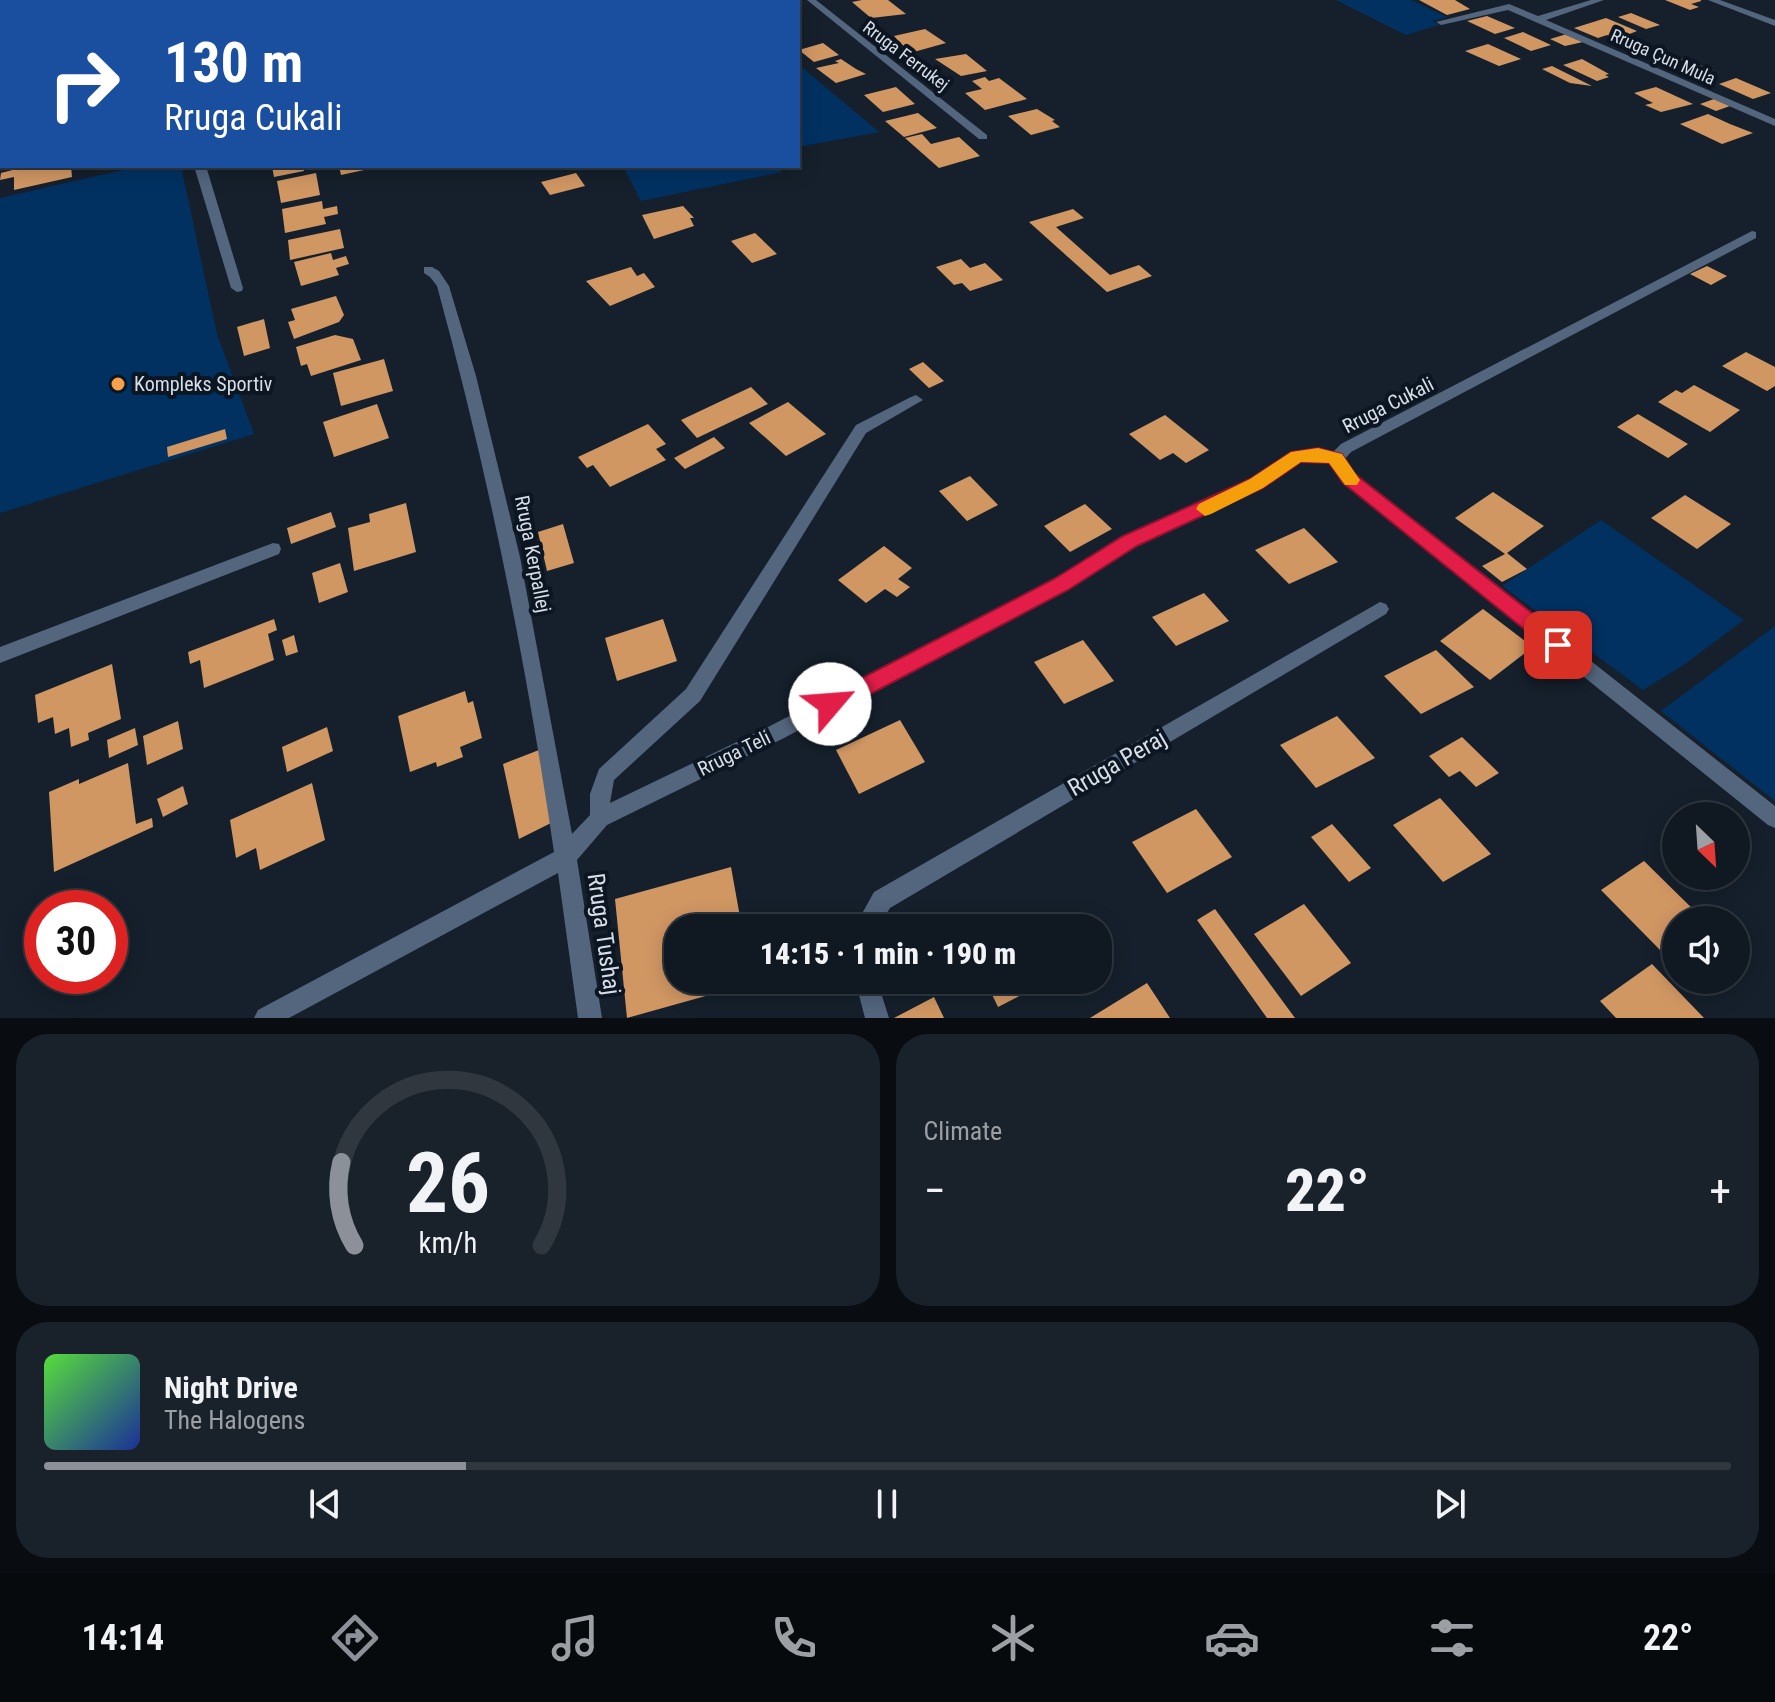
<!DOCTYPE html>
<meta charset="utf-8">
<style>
:root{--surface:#101821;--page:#19212a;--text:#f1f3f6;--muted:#9ca0a5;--line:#30373f;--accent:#8c9099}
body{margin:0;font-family:"Roboto Condensed",sans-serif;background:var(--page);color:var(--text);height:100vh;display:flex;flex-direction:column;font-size:30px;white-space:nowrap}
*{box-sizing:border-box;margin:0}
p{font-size:26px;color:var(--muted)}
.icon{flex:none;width:44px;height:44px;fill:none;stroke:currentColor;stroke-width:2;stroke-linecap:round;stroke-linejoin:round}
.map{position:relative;height:1018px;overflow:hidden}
.sheet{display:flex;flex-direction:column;gap:16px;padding:16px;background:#090d12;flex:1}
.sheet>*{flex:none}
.banner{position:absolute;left:0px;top:0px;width:800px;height:168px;box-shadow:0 4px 20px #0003,0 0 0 2px var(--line);background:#1a4fa0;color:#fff;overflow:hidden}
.needle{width:52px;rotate:155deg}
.buttons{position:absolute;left:1662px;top:802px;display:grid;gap:16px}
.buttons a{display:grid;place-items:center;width:88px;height:88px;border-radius:50%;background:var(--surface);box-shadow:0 4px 20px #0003,0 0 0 2px var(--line);font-size:40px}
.speed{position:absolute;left:24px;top:890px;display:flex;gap:16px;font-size:40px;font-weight:700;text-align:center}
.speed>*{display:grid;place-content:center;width:104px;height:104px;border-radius:50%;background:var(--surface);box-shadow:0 4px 20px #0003,0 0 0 2px var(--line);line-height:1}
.speed .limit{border:12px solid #d22;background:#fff;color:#111}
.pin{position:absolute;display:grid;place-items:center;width:68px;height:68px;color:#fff;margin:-34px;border-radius:16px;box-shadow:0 4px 12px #0006}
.me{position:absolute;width:88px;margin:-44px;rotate:63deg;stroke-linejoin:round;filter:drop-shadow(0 0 6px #0008)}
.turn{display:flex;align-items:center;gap:28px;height:168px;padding:0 32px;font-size:36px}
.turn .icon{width:104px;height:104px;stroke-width:2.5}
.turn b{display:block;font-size:56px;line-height:68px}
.big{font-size:60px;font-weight:800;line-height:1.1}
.sheet .widget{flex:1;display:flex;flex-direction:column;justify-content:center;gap:12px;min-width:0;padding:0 28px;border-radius:32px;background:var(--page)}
.sheet .dial{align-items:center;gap:0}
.dial svg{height:208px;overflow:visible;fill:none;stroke:var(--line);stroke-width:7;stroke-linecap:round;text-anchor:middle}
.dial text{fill:var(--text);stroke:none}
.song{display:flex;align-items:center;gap:24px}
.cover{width:96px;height:96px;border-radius:12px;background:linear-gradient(135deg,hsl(110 70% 55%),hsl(230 70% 35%))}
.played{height:8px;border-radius:4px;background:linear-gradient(90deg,var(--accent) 25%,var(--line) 25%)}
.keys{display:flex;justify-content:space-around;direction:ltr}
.heat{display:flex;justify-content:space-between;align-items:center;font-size:44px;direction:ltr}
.sheet .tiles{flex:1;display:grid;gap:16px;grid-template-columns:1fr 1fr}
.widget:last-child{grid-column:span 2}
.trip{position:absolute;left:664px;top:914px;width:448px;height:80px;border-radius:32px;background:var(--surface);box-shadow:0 4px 20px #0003,0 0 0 2px var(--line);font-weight:800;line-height:80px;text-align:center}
.dock{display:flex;height:128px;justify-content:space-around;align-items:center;background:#060a0d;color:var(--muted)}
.dock .icon{width:56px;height:56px}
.dock .on{color:var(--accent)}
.dock b{font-size:36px;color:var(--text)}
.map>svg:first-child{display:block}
.green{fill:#013161}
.building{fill:#d19763}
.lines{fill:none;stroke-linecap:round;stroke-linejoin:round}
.street{fill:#53667e;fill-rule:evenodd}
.route{fill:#e11d48;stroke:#92132f;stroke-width:2}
.slow{fill:#f59e0b}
.poi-dot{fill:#f8a14a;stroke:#0c1622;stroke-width:3}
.labels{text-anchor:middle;stroke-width:8;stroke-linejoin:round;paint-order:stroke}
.far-street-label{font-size:18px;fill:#d7dee7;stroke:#0c1622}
.poi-label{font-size:20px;fill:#d7dee7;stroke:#0c1622;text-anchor:start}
.street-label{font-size:20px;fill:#d7dee7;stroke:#0c1622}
.near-street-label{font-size:24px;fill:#d7dee7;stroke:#0c1622}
</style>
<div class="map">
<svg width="1775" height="1018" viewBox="0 0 1775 1018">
<rect width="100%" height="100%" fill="#15202c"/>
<!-- green -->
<path class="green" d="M1336 0H1411L1447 17 1432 21 1439 25 1406 35Z
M798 64 879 132 798 147Z
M140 166H181L217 334 254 434 0 513V198Z
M623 166H778L782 172 641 201Z
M1601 520 1744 620 1685 664 1643 690 1502 586Z
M1775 626V801L1661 711Z"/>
<!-- building -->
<path class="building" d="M862 0H888L906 14 871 18 852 2Z
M1419 0H1455L1470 9 1447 15Z
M1665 0H1701V1L1691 4 1699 7 1690 10Z
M1631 13 1660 25 1646 29 1618 17Z
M1487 16 1515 28 1495 34 1467 21Z
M1606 18 1630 28 1637 31 1627 35 1614 33 1622 36 1615 39 1607 35 1598 38 1574 28Z
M925 29 946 43 910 53 894 36Z
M1523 32 1551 45 1531 51 1504 38Z
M1567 34 1583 42 1565 46 1550 39Z
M823 43 839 55 814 62 799 50Z
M1488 44 1521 59 1499 66 1465 51Z
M966 54 987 71 961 76 935 59Z
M1684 58 1713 71 1694 77 1664 64Z
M841 59 856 69 866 74 836 83 816 68 839 63 835 61Z
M1582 59 1609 74 1605 75 1609 77 1597 81 1563 65Z
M1552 66 1592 86 1570 83 1542 69Z
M985 77 989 81 999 78 1027 99 985 110 965 93 982 89 972 81Z
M1736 78 1771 93 1753 99 1719 84Z
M896 87 915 104 883 112 864 95Z
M1656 87 1693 104 1661 112 1645 105 1653 103 1634 93Z
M1714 99 1730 106 1716 111 1700 104Z
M1037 109 1055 120 1052 121 1060 127 1031 135 1008 116Z
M918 113 937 128 904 137 885 121Z
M1708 114 1730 124 1753 133 1722 144 1680 124Z
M922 134 931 144 959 137 980 156 939 168 905 138Z
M28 166H71L72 177 14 190V177L0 180 1 173Z
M272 166H303L304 171 274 177Z
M339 166H378V167L341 175Z
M316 173 320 195 281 203 277 181Z
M576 173 585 186 550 195 541 182Z
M322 201 323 209 337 206 338 214 324 217 326 224 285 233 282 209Z
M683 206 694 218H690L694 226 654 239 642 215Z
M1073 209 1084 218 1056 227 1110 275 1139 265 1152 276 1107 292 1029 222Z
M340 229 344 248 290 260 288 240Z
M755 233 777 254 752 263 731 241Z
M331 253 333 260 346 256 349 264 336 268 339 275 301 286 294 262Z
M961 259 970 268 985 263 1003 280 970 291 962 283 954 285 936 267Z
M1707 266 1727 276 1711 285 1690 274Z
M631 267 637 276 644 273 655 287 610 306 586 281Z
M336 296 344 315 339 322 294 339 288 322 295 320 291 309Z
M264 319 270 348 244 356 237 327Z
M335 335 353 339 361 360 311 376 307 364 301 366 296 347Z
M1746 352 1775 367V386L1767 391 1722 366Z
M384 359 393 391 341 406 333 373Z
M923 362 944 381 929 388 909 369Z
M1694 385 1740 410 1710 432 1658 402 1676 390 1682 393Z
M751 387 768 404 697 438 681 420Z
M788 402 826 434 786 456 749 423Z
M377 404 389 438 334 457 323 422Z
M1638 414 1688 444 1668 458 1617 427Z
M1165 415 1209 450 1186 463 1173 453 1160 460 1129 434Z
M648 424 666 444 656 449 666 460 610 487 593 465 587 468 578 457Z
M225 429 227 439 168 457 167 447Z
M714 437 725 448 685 469 674 458Z
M970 476 998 505 967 521 939 491Z
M1493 492 1544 526 1507 553 1527 569 1502 582 1482 566 1505 554 1455 518Z
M1685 495 1731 524 1697 549 1651 518Z
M406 503 416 552 354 571 348 528 370 522 369 514Z
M1085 504 1112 529 1070 552 1044 526Z
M331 512 336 527 291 544 287 528Z
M563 524 574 563 547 571 538 532Z
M1304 528 1338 562 1289 584 1255 550Z
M884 546 912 568 898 579 910 587 897 597 885 589 866 603 838 580Z
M340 563 348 592 319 603 312 573Z
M1204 593 1229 621 1176 646 1152 617Z
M1483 609 1533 647 1490 680 1440 641Z
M274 619 277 630 268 634 274 660 204 688 200 660 190 664 188 652Z
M663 619 677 661 617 681 605 638Z
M294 635 298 652 286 656 282 640Z
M1083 640 1114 681 1064 704 1034 662Z
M1436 650 1474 687 1421 714 1384 676Z
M112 664 121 719 88 733 89 740 71 747 69 728 55 734 53 717 38 723 35 695Z
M465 691 468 703 473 701 482 738 460 747 463 757 437 767 436 762 410 772 398 716Z
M1337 716 1375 758 1316 788 1280 745Z
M900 720 925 762 859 794 836 750Z
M178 721 183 749 147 765 143 736Z
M327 727 333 751 287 772 282 747Z
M135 728 138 745 109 758 107 740Z
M1462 737 1499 773 1476 787 1460 771 1449 777 1429 756Z
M539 750 551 823 519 839 503 764Z
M128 763 136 824 152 818 153 827 54 872 49 792 79 779V784Z
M312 783 325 840 260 870 256 848 236 858 230 820Z
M183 786 188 804 163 817 157 799Z
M1440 798 1491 854 1443 882 1393 825Z
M1196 809 1232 857 1167 893 1132 842Z
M1332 824 1371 868 1349 882 1311 837Z
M1644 861 1704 920H1676V940L1661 951 1601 890Z
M731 867 742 928H678V980H752V983L627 1018 615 899Z
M1304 904 1351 963 1301 996 1254 934Z
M1215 909 1295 1018H1267L1197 920Z
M1044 916 1050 928H1018Z
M1652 964 1704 1018H1616L1600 1001Z
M985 980H1051L998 1007Z
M1147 983 1170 1018H1090Z
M934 997 944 1018H894Z"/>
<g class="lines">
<!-- street -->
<path class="street" d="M257 0H265V2H257Z
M455 0H463V2H455Z
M807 0H816L987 135V139H979Z
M1591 0H1604L1546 20 1775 119V126L1508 10 1441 25 1436 22 1509 4 1538 16Z
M1708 0H1720L1775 20V26Z
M0 31H2V37H0Z
M194 166H206L243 288 242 291 237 292 231 288Z
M1752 231 1756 232V238L1351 452 1344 460 1355 475 1775 806V828L1768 825 1343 483 1330 463 1318 459 1301 461 1263 488 1136 545 1067 589 784 738 607 825 577 860 602 1018H578L558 873 289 1018H254L258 1010 554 852C526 661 488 472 437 286L430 277 424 273V267H432L439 271 449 286 476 376 520 557 572 834 590 815V794L599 769 686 689 856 425 911 397 916 395 923 400 866 433 700 701 614 780 610 803 770 726 1055 579 1124 537 1251 480 1292 452 1318 449 1332 453 1341 444Z
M273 543 279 544 281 549 279 554 0 663V647Z
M1380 602 1386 604 1389 609 1386 614 890 908 877 928H854L874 892Z
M855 980H877L889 1018H865Z"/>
</g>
<!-- route -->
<path class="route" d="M1318 448 1342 454 1355 474 1565 639 1568 645 1565 651 1558 653 1551 651 1343 483 1329 463 1301 462 1263 488 1137 546 1068 590 838 711 830 714 823 711 820 704 823 698 1054 579 1123 536 1250 479 1291 452Z"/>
<!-- slow -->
<path class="slow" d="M1318 448 1342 454 1360 480 1357 485H1345L1329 463 1301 462 1263 488 1211 514 1205 516 1196 509 1199 504 1250 479 1291 452Z"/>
<!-- markers -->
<circle class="poi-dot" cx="118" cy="384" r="8"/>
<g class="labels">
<!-- far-street labels -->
<g class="far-street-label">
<text transform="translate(906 56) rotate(37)" y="6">Rruga Ferrukej</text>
<text transform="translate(1663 57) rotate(24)" y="6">Rruga Çun Mula</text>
</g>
<!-- poi labels -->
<g class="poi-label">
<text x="134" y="391">Kompleks Sportiv</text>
</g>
<!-- street labels -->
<g class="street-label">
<text transform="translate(1388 405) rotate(-27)" y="7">Rruga Cukali</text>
<text transform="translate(533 554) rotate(79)" y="7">Rruga Kerpallej</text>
<text transform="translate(734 753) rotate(-26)" y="7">Rruga Teli</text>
</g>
<!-- near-street labels -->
<g class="near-street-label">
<text transform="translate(1117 763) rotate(-30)" y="8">Rruga Peraj</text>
<text transform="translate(604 934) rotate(82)" y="8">Rruga Tushaj</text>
</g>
</g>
</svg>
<div class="buttons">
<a><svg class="needle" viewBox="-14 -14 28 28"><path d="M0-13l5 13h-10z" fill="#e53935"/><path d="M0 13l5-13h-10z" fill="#9ca0a5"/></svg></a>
<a><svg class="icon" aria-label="sound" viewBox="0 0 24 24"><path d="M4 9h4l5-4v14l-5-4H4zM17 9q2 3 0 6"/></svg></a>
</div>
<div class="speed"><div class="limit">30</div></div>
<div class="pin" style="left:1558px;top:645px;background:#d93025"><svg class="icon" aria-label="arrive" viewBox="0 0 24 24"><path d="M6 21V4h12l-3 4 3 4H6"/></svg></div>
<svg class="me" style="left:830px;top:704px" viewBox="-20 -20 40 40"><circle r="19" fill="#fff"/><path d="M0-13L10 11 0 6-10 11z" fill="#e11d48"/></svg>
<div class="trip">14:15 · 1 min · 190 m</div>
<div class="banner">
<div class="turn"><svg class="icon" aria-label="right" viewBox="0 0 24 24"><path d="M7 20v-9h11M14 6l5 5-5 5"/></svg><div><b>130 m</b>Rruga Cukali</div></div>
</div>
</div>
<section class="sheet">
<div class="tiles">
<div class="widget dial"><svg viewBox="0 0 100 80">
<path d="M14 69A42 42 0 1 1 86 69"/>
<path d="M14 69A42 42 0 0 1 9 37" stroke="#8c9099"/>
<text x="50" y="56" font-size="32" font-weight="700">26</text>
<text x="50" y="72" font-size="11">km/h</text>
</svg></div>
<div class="widget"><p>Climate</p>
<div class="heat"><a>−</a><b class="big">22°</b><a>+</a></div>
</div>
<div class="widget">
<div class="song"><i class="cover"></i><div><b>Night Drive</b><p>The Halogens</p></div></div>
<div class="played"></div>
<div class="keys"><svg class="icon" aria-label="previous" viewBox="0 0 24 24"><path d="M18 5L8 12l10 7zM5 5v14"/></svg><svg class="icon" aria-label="pause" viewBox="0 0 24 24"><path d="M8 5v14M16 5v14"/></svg><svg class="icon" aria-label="next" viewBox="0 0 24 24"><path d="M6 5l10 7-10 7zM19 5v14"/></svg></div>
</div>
</div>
</section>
<nav class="dock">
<b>14:14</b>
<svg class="icon on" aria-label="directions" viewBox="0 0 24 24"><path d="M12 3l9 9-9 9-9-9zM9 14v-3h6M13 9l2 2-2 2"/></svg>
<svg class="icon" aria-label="music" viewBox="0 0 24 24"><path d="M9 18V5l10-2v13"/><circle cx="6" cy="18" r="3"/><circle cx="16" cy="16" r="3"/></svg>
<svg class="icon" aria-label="phone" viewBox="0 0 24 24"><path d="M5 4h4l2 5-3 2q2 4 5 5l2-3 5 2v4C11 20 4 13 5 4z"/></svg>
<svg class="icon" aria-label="climate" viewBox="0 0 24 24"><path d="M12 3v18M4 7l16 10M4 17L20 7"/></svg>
<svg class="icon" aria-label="car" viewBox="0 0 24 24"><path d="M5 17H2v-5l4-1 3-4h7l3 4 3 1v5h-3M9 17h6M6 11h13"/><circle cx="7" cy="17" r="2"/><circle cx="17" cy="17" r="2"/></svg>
<svg class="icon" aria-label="filters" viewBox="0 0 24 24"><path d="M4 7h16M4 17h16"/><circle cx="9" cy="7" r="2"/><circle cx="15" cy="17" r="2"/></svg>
<b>22°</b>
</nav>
